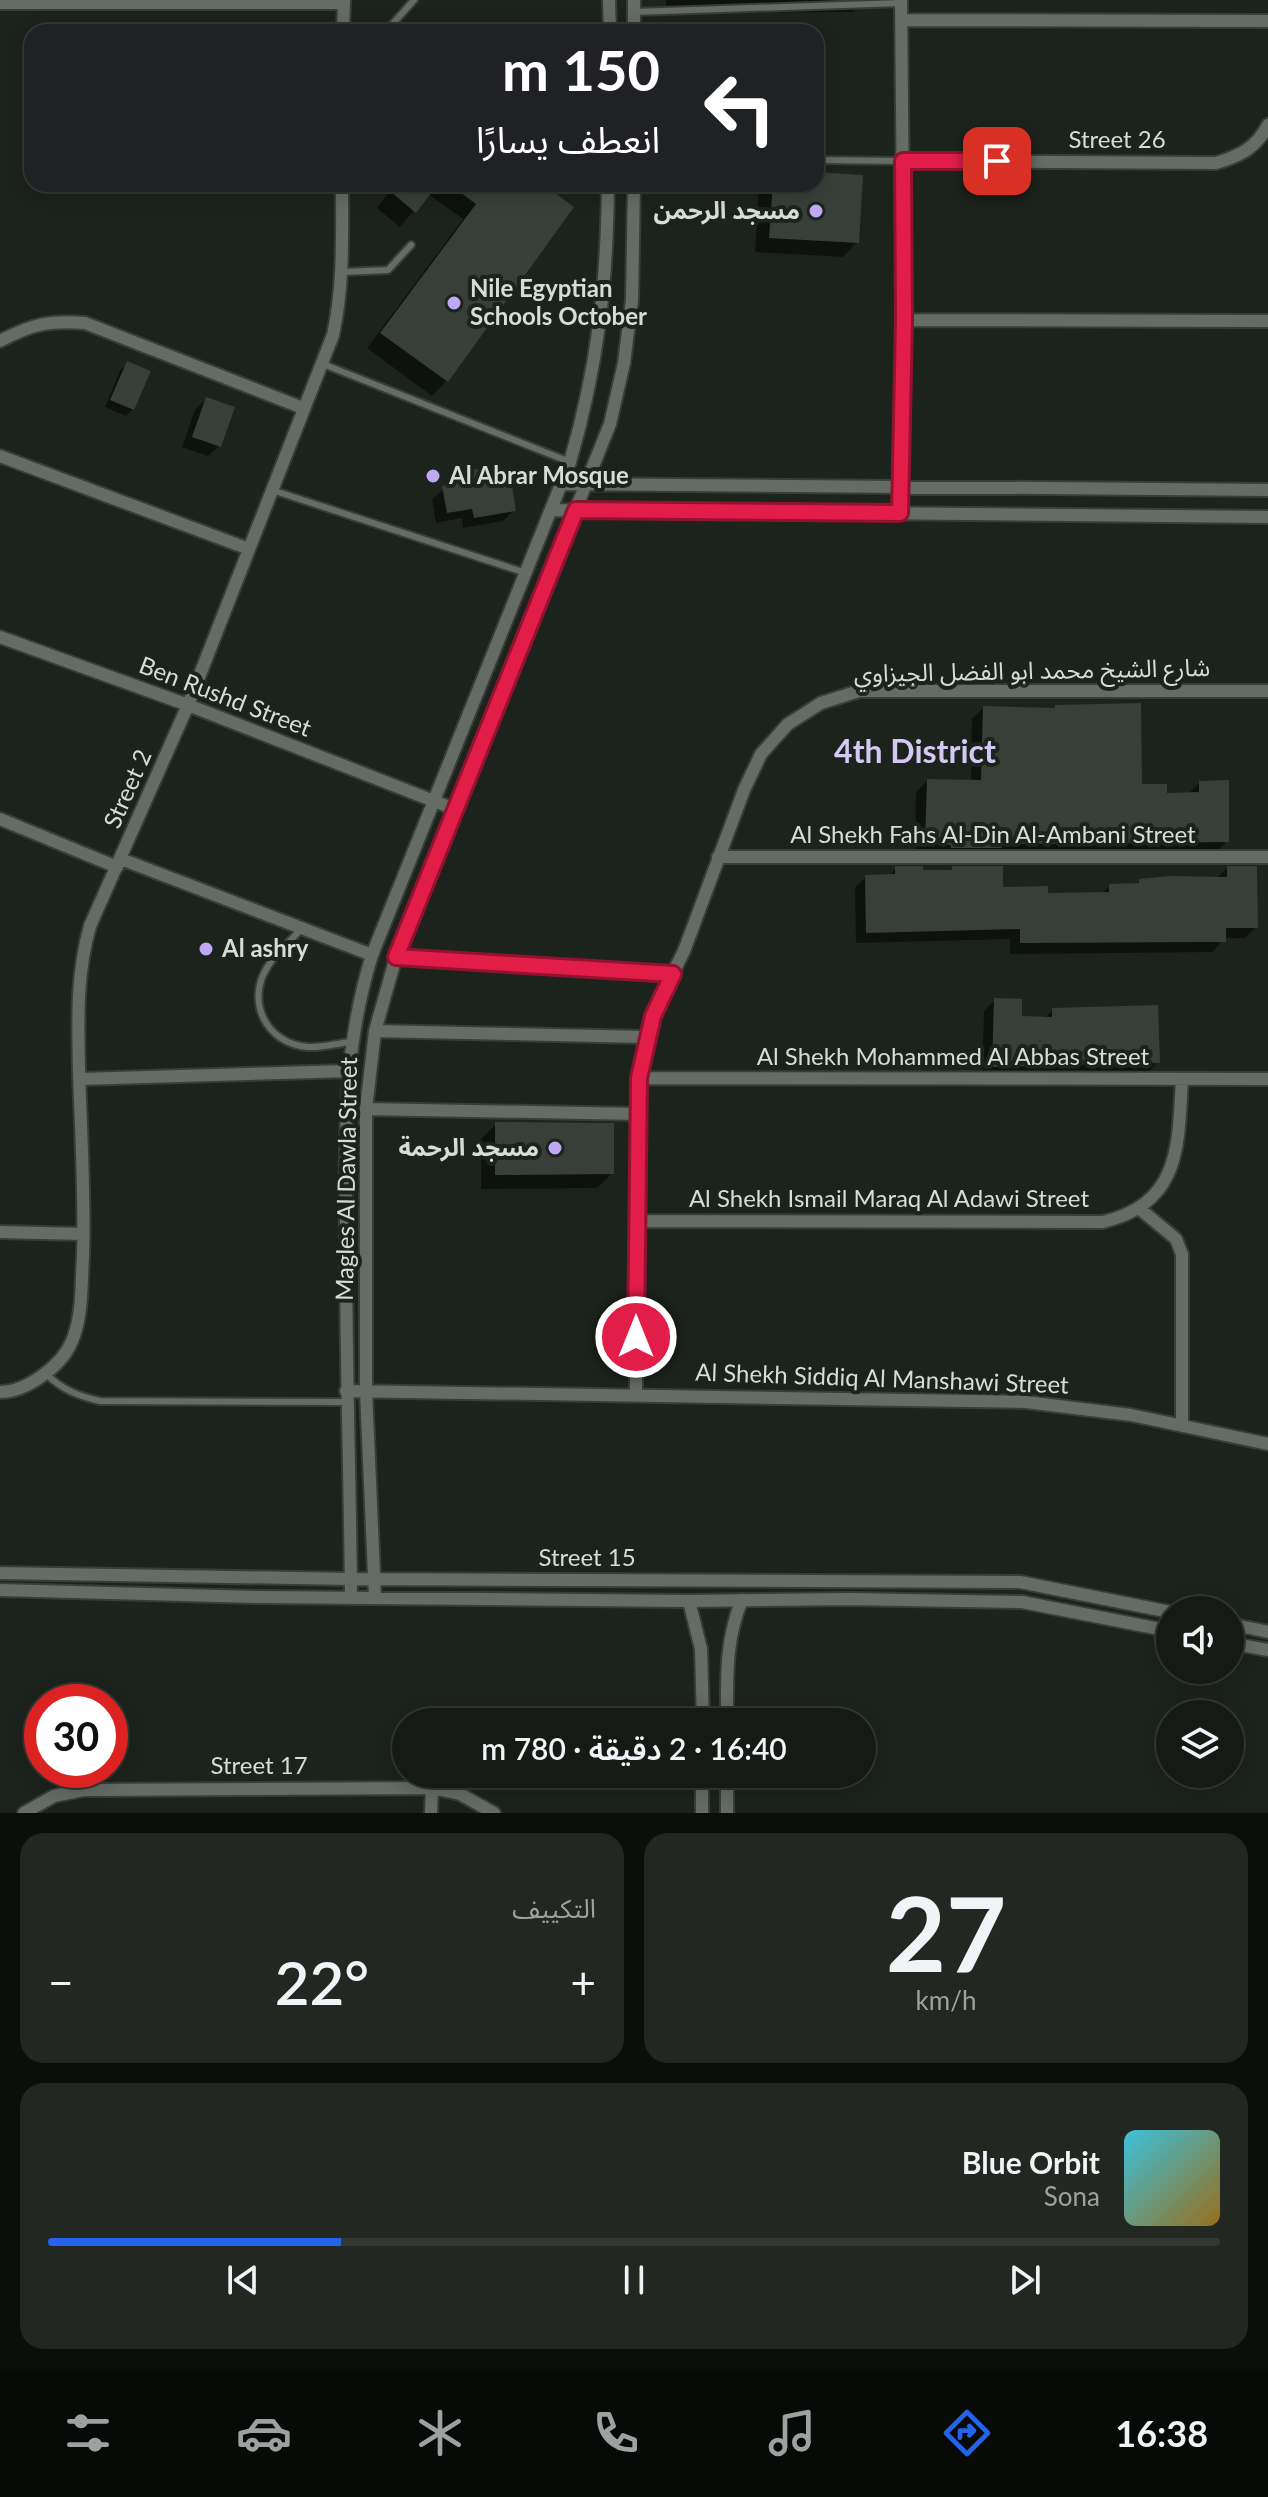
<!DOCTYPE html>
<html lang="ar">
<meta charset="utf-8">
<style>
:root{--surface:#151a15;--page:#222722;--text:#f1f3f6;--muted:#9da1a0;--line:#343834;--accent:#2563eb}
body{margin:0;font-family:Lato,"Noto Sans Arabic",sans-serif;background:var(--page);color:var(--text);direction:rtl;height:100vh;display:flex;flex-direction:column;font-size:30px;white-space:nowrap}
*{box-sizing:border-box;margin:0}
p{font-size:26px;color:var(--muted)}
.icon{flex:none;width:44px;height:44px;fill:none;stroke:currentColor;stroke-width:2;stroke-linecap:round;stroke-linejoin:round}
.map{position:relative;height:1813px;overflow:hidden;direction:ltr}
.side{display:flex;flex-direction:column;gap:20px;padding:20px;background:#0c0e0c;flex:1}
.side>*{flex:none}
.hud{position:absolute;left:24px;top:24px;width:800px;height:168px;border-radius:24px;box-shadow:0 4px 20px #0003,0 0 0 2px var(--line);direction:rtl;background:#202124;color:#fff;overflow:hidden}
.tools{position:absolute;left:1156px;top:1596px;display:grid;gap:16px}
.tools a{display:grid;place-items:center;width:88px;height:88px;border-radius:50%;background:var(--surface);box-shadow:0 4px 20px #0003,0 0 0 2px var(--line);font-size:40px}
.speed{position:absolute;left:24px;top:1684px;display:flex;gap:16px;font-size:40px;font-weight:700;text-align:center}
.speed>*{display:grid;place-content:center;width:104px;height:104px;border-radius:50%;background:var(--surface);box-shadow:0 4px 20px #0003,0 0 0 2px var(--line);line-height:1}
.speed .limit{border:12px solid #d22;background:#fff;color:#111}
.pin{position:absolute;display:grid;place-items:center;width:68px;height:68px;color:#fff;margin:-34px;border-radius:16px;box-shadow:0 4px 12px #0006}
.me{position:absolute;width:88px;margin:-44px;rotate:0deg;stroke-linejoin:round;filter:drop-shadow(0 0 6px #0008)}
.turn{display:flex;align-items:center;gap:28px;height:168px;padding:0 32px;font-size:36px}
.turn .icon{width:104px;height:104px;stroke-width:2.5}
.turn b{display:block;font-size:56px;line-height:68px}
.big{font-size:60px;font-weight:600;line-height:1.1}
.side .card{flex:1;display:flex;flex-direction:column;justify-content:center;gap:12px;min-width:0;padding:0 28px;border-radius:24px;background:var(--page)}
.side .dial{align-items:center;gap:0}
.dial b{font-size:104px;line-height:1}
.song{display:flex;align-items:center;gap:24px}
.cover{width:96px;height:96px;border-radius:12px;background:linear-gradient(135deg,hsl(190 70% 55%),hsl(40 70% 35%))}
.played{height:8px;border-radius:4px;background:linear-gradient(90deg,var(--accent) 25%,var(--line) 25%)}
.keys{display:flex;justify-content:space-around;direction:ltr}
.heat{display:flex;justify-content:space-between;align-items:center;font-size:44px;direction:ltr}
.side .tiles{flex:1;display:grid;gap:20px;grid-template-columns:1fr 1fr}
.card:last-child{grid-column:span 2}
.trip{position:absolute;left:392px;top:1708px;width:484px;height:80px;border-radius:40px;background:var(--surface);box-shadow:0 4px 20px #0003,0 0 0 2px var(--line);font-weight:600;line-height:80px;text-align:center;direction:rtl}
.tabs{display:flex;height:128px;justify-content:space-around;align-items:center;background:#080a08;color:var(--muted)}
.tabs .icon{width:56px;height:56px}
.tabs .active{color:var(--accent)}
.tabs b{font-size:36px;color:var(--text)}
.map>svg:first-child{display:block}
.shadow{fill:#0007}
.building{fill:#383f38}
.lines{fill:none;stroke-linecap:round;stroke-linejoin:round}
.lane-casing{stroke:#383d39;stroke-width:10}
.street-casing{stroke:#383d39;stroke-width:16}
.lane{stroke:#656c65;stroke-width:6}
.street{stroke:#656c65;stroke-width:12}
.route-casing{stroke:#92132f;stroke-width:20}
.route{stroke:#e11d48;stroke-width:14}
.poi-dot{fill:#bfa9f4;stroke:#1c221c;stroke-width:3}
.labels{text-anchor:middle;stroke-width:8;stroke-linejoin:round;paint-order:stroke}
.street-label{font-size:24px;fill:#d8dcd9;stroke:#1c221c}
.poi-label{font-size:24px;font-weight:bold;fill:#d8dcd9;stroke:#1c221c;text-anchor:start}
.district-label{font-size:32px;font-weight:bold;fill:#d5c9f4;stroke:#1c221c}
</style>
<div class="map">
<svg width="1268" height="1813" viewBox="0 0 1268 1813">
<rect width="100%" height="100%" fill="#1c221c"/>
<!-- shadow -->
<path class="shadow" d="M666 0H865L853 12 666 13Z
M816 174 857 242 843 257 755 252 759 187 762 184H816Z
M395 184H539L446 381 432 396 367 348 463 219 428 194 400 227 377 208Z
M127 364 133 409 126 416 105 407 120 371Z
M206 399 219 446 208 456 182 447 195 410Z
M462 474 482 477 514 510 503 521 463 528 462 518 436 523 432 499Z
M1056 707 1140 786 1165 795 1188 794 1199 783 1227 841 1216 852 915 855 916 792 927 781 971 782 972 719 983 708 1053 710Z
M896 868 921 872H949L953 868 1001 889 1046 895 1101 894 1110 886 1136 885 1140 881 1216 879 1227 868 1256 927 1245 938H1224L1213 952 1010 954V939L856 943 855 888 866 877H888Z
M994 1001 1020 1018 1044 1019 1053 1010 1158 1062 1147 1073 982 1077 984 1011Z
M496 1124 612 1173 597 1188 481 1189V1139Z"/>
<!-- building -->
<path class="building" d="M816 172 863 175 859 243 769 238 773 184H816Z
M397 184H438L416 213 391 192Z
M449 184H543L574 207 448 382 380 333 476 204Z
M127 361 151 371 134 410 110 400Z
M206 397 235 407 221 447 192 437Z
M483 468 484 475 505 472 507 480 511 479 516 511 474 518 472 509 447 513 442 486 463 480 461 472Z
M1141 703 1142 784H1167V793L1199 792V781L1229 780V842L1002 844V848H951V845L925 844 927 779 981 780 983 706 1055 708V705Z
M895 866H923V870H952V866H1003V887L1048 886V893L1109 892V884L1139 883V879L1169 876 1227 877V866H1257L1258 928H1226V942H1200L1020 943V929L866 933 865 875 895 874Z
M994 998 1022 999V1016L1052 1017V1008L1158 1005 1160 1063 992 1067Z
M495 1122 614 1123V1174L495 1175Z"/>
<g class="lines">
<defs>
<path id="lane" d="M634 12 901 3
M343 28 593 32
M388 29 414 0
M816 160 903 161
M342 272 388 270 411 245
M323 364 570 462
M272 490 526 573
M301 929C291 941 276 953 268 966 245 1001 266 1044 308 1047 322 1048 338 1043 351 1042
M46 1374C63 1390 78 1396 100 1401L346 1402"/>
<path id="street" d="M609 0 610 32
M634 0V32
M0 3H344
M901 20 1268 21
M343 32 344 0
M903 161 1216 163C1240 156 1256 148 1268 125
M904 320 1268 321
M0 341C32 324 50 320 85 323L303 408
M0 456 249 549
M562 484 1268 490
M552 510 1268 517
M900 513 904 320 901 0
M0 637 188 705 457 810
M0 819 117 867
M718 857H1268
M121 859 372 955
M396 957 673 974
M375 1031 646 1037
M639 1078 1268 1079
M80 1079 348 1071
M366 1109 638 1114
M1140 1209 1176 1239 1182 1254V1426
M637 1221 1103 1222C1181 1203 1178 1146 1182 1079
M0 1232 83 1234
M346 1391 1026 1402 1131 1415 1268 1444
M0 1392C26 1392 62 1366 72 1341 83 1315 81 1284 83 1257 85 1195 81 1134 79 1072 78 1022 76 975 90 926L188 705 333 335C344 285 342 235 342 184
M636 1395 637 1096 646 1037 662 995 684 951 744 790 761 754 788 724 821 703 859 691H1268
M0 1573 351 1579 1020 1582 1170 1612
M0 1590 257 1597 689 1601 850 1599 1022 1602 1170 1631
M351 1597C350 1480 346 1362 346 1244 346 1142 341 1055 372 955L570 462C598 365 607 285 608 184
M375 1597 366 1391V1109L375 1031 396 957 610 424 624 363 632 300 634 184
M689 1601 701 1649 703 1722
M1230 1624 1268 1632
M1230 1643 1268 1650
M727 1722C727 1679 725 1640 742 1600
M727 1774V1813
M24 1813 54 1796 84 1790 432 1788 460 1794 494 1813
M431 1813 432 1788
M702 1813V1774"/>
</defs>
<!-- lane casing -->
<use href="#lane" class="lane-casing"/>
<!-- street casing -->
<use href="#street" class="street-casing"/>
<!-- lane -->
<use href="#lane" class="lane"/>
<!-- street -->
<use href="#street" class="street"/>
</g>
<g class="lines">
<defs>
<path id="route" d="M636 1337 639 1078 653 1016 673 974 396 957 576 510 900 513 904 320 903 161H997"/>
</defs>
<!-- route casing -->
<use href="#route" class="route-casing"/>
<!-- route -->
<use href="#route" class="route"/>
</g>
<!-- markers -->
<g class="poi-dot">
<circle cx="816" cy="211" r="8"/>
<circle cx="454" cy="303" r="8"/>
<circle cx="433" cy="476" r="8"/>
<circle cx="206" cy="949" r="8"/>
<circle cx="555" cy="1148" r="8"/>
</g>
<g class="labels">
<!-- street labels -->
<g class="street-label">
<text x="1117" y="148">Street 26</text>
<text transform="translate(1032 671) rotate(-1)" y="8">شارع الشيخ محمد ابو الفضل الجيزاوي</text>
<text transform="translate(225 697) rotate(21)" y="8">Ben Rushd Street</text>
<text transform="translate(128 789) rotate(-66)" y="8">Street 2</text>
<text x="993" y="843">Al Shekh Fahs Al-Din Al-Ambani Street</text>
<text x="953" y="1065">Al Shekh Mohammed Al Abbas Street</text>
<text transform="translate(347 1179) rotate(-89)" y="8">Magles Al Dawla Street</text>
<text x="889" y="1207">Al Shekh Ismail Maraq Al Adawi Street</text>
<text transform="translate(882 1379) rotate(2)" y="8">Al Shekh Siddiq Al Manshawi Street</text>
<text x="587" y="1566">Street 15</text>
<text x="259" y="1774">Street 17</text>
</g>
<!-- poi labels -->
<g class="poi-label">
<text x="800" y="219" text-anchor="end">مسجد الرحمن</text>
<text x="470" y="297">Nile Egyptian<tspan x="470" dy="28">Schools October</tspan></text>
<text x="449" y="484">Al Abrar Mosque</text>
<text x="222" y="957">Al ashry</text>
<text x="539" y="1156" text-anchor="end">مسجد الرحمة</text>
</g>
<!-- district labels -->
<g class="district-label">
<text x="915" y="763">4th District</text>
</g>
</g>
</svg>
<div class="tools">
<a><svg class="icon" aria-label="sound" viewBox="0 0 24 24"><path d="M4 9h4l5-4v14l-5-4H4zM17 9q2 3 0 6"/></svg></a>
<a><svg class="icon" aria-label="layers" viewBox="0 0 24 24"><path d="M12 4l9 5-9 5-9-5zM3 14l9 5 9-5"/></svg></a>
</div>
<div class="speed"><div class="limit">30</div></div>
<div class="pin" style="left:997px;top:161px;background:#d93025"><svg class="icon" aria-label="arrive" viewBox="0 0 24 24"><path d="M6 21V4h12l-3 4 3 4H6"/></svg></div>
<svg class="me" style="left:636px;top:1337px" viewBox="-20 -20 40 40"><circle r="17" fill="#e11d48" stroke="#fff" stroke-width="3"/><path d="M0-11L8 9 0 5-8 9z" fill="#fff"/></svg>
<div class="trip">16:40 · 2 دقيقة · 780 m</div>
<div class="hud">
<div class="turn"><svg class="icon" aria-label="left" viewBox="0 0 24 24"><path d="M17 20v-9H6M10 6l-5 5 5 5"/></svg><div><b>150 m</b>انعطف يسارًا</div></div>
</div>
</div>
<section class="side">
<div class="tiles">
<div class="card dial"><b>27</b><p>km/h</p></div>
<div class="card"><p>التكييف</p>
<div class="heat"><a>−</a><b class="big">22°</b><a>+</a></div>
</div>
<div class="card">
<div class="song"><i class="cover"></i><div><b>Blue Orbit</b><p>Sona</p></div></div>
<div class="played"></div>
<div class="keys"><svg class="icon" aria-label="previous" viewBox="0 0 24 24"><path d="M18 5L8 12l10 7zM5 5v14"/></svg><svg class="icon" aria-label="pause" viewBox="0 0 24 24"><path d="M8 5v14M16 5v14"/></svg><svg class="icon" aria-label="next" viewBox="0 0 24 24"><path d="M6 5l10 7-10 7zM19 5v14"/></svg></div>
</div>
</div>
</section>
<nav class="tabs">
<b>16:38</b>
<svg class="icon active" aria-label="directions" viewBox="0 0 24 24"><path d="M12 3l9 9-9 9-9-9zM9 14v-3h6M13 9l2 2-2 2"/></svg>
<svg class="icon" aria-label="music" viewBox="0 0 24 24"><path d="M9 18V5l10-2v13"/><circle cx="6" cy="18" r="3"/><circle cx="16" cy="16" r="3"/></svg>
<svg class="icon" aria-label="phone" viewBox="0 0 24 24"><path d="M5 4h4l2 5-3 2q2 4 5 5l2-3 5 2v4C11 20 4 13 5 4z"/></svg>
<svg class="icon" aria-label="climate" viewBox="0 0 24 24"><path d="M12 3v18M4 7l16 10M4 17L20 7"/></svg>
<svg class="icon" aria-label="car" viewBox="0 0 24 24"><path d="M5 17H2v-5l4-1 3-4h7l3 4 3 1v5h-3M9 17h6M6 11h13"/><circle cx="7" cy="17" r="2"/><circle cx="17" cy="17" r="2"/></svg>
<svg class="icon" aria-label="filters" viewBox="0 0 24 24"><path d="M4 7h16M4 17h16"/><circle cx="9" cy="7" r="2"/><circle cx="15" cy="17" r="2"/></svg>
</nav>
